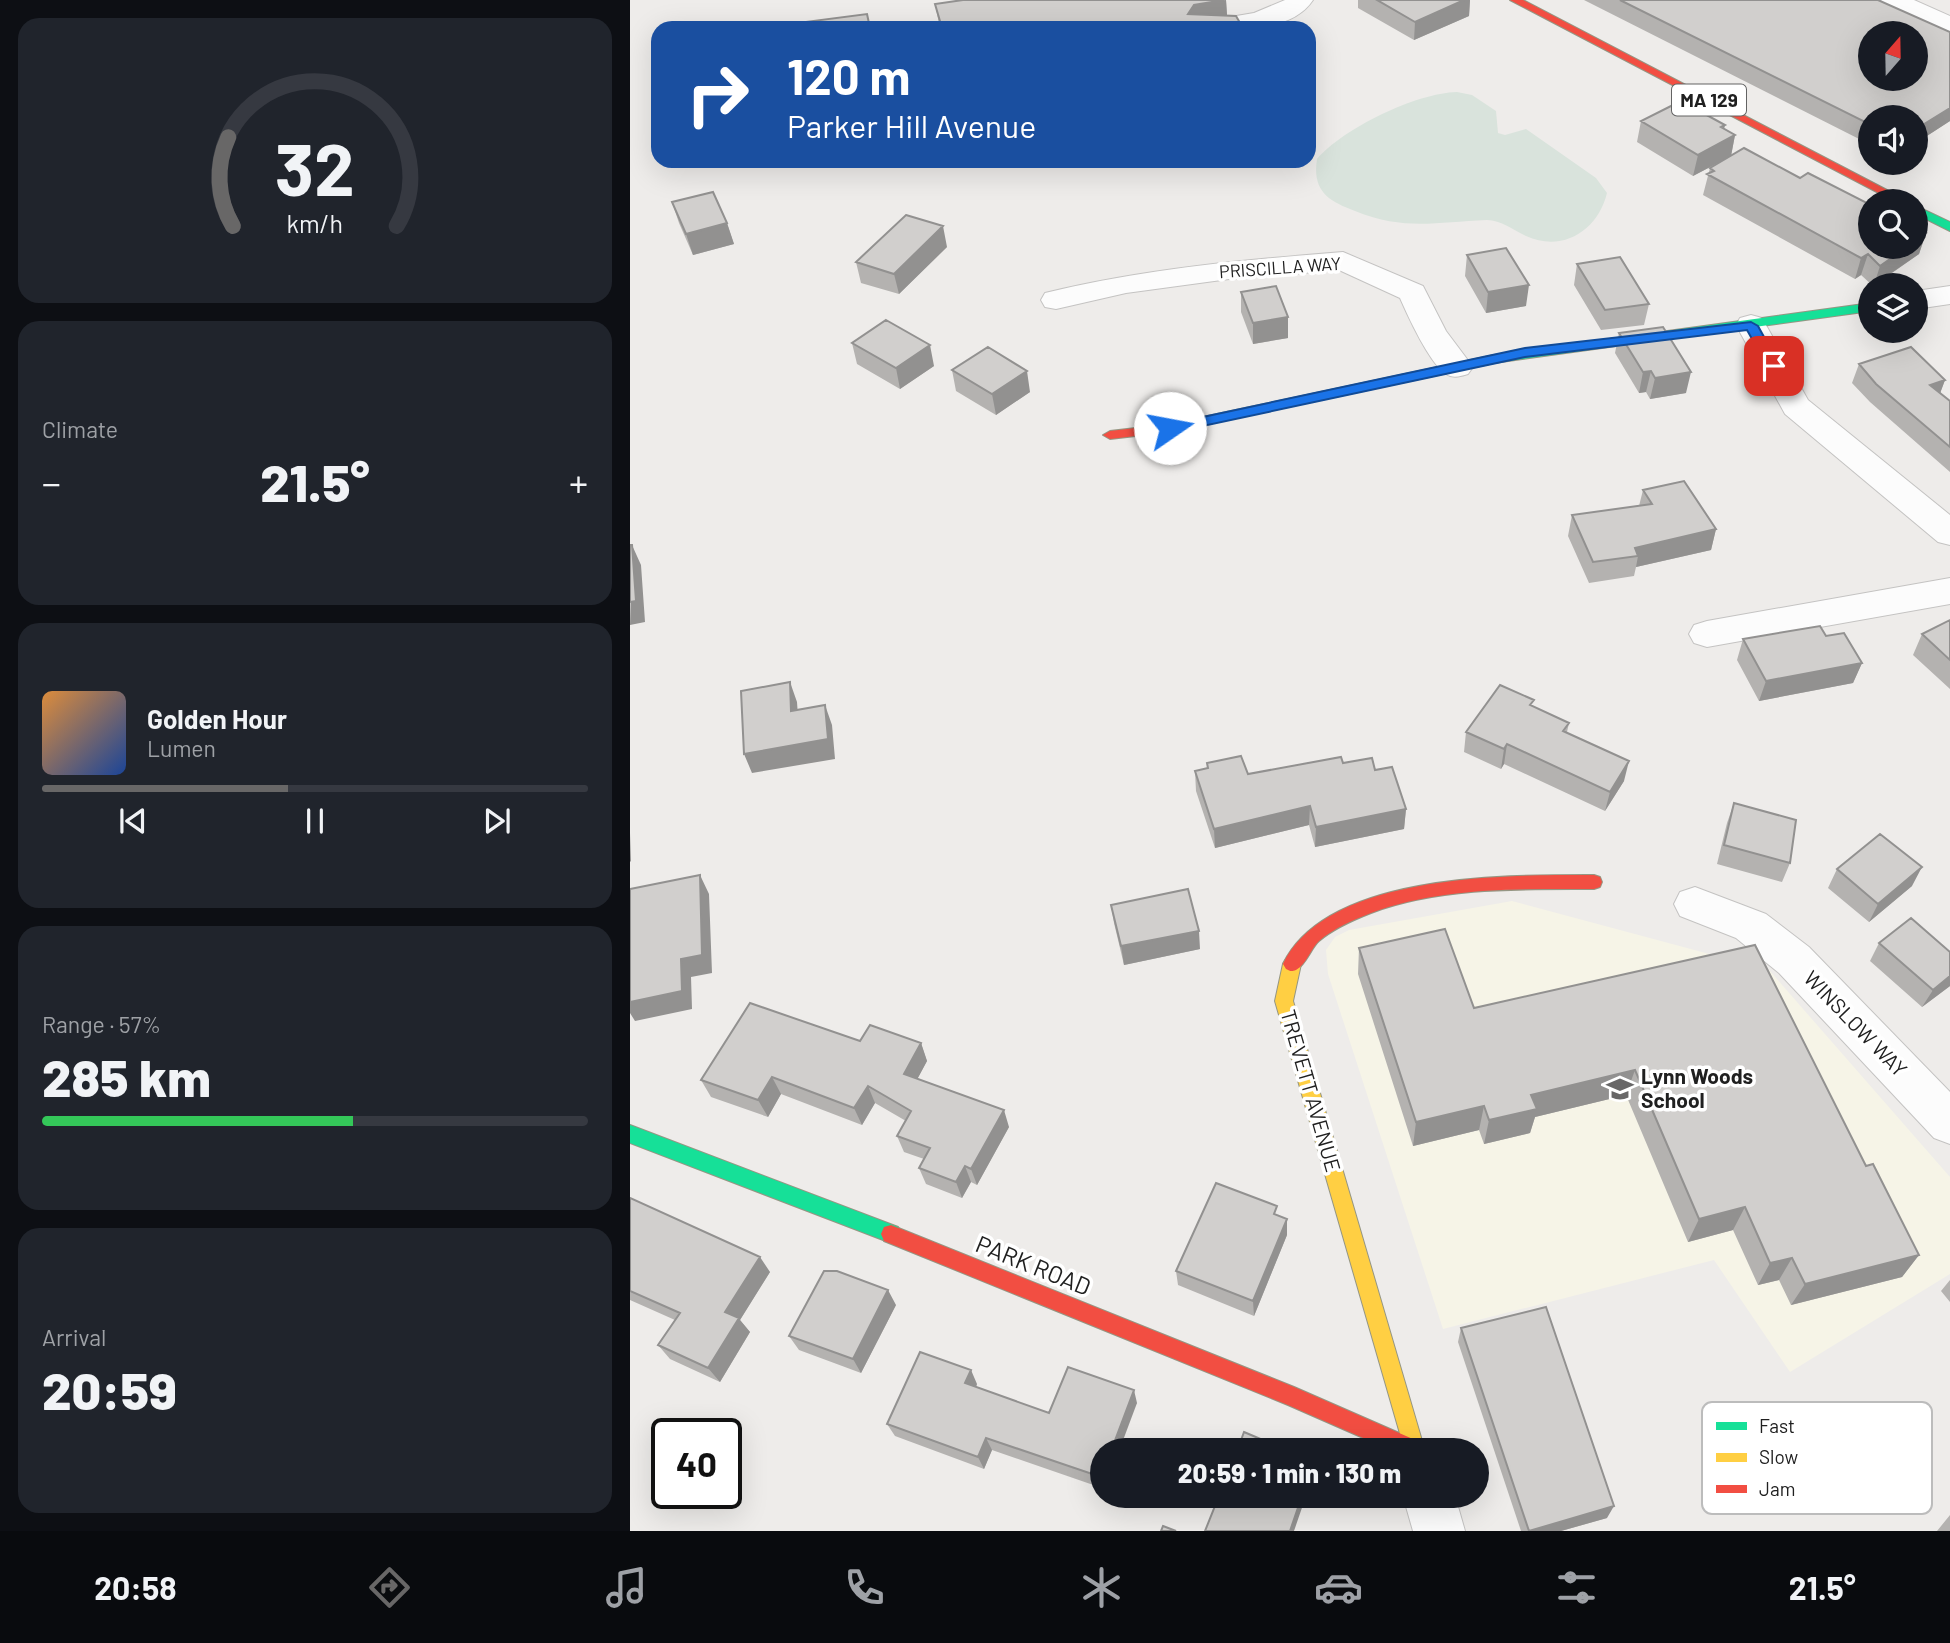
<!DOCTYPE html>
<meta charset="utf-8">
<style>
:root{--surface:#171b24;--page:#20242c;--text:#f1f3f6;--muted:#9ea1a6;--line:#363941;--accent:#686767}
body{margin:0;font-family:Barlow,sans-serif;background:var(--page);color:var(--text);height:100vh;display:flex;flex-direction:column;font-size:26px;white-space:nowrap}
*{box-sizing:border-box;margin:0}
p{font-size:23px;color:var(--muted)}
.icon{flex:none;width:38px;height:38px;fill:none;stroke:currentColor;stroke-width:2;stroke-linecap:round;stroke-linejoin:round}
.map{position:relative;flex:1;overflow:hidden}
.panel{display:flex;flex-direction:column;gap:18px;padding:18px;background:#0d0f14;width:630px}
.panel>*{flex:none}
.hud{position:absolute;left:21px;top:21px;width:665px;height:147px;border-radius:21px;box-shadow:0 7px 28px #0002;background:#1a4fa0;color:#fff;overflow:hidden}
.needle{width:46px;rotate:20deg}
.fabs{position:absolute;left:1228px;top:21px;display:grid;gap:14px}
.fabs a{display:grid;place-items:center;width:70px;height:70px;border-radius:50%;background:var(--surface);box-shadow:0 7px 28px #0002;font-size:35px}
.speed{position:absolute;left:21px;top:1418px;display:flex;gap:14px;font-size:35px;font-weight:700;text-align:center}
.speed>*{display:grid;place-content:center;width:91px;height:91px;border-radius:50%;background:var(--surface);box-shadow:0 7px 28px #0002;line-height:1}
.speed .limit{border:4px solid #111;border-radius:10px;background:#fff;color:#111}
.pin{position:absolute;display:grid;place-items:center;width:60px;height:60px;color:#fff;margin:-30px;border-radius:14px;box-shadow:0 4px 10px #0006}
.me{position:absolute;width:77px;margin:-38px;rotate:78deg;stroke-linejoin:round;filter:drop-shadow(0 0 5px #0008)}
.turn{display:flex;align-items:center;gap:24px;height:147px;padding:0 21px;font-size:32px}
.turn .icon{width:91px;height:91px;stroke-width:2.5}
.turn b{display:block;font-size:49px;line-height:60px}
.big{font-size:52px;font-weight:800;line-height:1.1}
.panel .widget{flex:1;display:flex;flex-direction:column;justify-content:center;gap:10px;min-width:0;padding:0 24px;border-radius:21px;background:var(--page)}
.panel .dial{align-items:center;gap:0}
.dial svg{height:182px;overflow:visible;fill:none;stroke:var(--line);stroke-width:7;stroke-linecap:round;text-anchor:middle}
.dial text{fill:var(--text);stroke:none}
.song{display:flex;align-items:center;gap:21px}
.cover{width:84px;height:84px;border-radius:10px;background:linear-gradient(135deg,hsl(30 70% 55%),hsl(220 70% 35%))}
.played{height:7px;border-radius:4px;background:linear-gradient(90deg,var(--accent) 45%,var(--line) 45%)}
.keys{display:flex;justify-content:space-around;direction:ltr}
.heat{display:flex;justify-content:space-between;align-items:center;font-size:38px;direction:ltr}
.charge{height:10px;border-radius:5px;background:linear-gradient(90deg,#34c759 57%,var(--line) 0)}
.trip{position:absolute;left:460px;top:1438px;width:399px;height:70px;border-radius:35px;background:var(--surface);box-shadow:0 7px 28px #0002;font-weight:800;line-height:70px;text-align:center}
.dock{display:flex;height:112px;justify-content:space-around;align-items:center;background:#090b0e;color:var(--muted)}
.dock .icon{width:49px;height:49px}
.dock .selected{color:var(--accent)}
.dock b{font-size:32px;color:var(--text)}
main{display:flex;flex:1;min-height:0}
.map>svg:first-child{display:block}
.education{fill:#f6f4e7}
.wetland{fill:#d9e3dc}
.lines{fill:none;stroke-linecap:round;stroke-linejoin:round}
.street-casing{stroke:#c4c3c2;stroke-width:2}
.fast-casing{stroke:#959683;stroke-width:2}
.slow-casing{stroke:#959683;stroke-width:2}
.jam-casing{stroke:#959683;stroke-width:2}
.street{fill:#fcfcfc;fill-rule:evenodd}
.fast{fill:#16e098;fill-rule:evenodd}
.slow{fill:#ffcf43;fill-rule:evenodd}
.jam{fill:#f24e42;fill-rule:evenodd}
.wall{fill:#b4b2b0}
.shaded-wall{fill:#929190}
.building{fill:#d1cfcd;stroke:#929190;stroke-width:2;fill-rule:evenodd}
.route{fill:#1a73e8;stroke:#114b97;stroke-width:2}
.labels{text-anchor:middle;stroke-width:7;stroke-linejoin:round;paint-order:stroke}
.far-street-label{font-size:18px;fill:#202020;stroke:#fff}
.shield{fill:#fff;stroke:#636363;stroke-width:2}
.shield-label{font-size:19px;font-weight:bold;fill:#202020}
.street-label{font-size:21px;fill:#202020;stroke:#fff}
.poi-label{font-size:21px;font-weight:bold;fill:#202020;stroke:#fff;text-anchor:start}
.near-street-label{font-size:24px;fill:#202020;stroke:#fff}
.key{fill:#fff;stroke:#bcbcbc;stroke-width:2}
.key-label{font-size:19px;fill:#202020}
</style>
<main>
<section class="panel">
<div class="widget dial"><svg viewBox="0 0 100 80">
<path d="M14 69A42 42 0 1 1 86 69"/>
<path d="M14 69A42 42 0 0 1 12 30" stroke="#686767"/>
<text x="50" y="56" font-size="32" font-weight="700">32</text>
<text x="50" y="72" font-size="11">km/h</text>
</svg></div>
<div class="widget"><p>Climate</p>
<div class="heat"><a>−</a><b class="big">21.5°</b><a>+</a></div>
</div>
<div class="widget">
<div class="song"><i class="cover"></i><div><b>Golden Hour</b><p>Lumen</p></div></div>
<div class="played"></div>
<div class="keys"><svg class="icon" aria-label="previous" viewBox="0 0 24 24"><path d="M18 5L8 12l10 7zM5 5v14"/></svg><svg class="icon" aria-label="pause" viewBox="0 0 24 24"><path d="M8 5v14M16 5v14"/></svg><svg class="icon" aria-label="next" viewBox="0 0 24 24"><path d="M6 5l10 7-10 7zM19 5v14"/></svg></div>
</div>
<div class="widget"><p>Range · 57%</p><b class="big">285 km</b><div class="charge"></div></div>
<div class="widget"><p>Arrival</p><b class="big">20:59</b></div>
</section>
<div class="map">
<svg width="1320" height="1531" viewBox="0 0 1320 1531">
<rect width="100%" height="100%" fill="#eeecea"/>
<!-- education -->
<path class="education" d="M882 901 1139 970 1320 1177V1274L1160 1372 1084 1260 813 1329 698 974 696 950 705 937 719 930Z"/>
<!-- wetland -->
<path class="wetland" d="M827 92 842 95 866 111 868 133 875 135 896 129 966 178 977 193C968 230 933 253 896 236 883 230 871 220 857 220 805 222 775 231 725 211 698 201 682 191 687 159 714 128 786 93 827 92Z"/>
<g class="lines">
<defs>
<path id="street" d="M655 0H683C659 36 599 28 561 28L565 23 624 13Z
M1251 0H1284L1320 16V33L1254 5Z
M713 252 793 286 816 331 843 367 838 374C831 376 823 379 816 374 799 363 778 316 770 298L709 270 599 279 496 293 426 309 415 307 411 300 415 293C513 269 613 260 713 252Z
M1320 286V304L1286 309V291Z
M1121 315 1132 318 1178 400 1320 515V545L1308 542 1155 414 1106 325 1110 318Z
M1320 578V604L1077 647 1064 643 1059 634 1064 625 1077 621Z
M1065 887 1136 914 1179 947 1320 1092V1144L1304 1138 1149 973 1106 938 1050 916 1044 904 1050 892Z
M773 1496H825L835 1531H783Z"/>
<path id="fast" d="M1286 206 1320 222V231L1286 214Z
M1241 303V311L864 363 858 359 864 355Z
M0 1125 268 1227 271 1234 268 1241 261 1243 0 1143Z"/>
<path id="slow" d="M662 957 668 959 671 964 663 1001 795 1451H775L645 1001 653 964 656 959Z"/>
<path id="jam" d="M880 0H893L1278 201H1264Z
M864 355 869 356V362L540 432 480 439 473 435 480 431 540 424Z
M964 875 970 877 972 882 970 887 964 889C891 889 810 887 741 913 723 920 704 928 689 941 681 948 676 965 666 970 661 972 660 971 656 969L653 964C697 873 877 875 964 875Z
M261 1225 664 1387 792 1443 795 1451H763L658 1405 254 1241 251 1234 254 1227Z"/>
</defs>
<!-- street casing -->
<use href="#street" class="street-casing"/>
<!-- fast casing -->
<use href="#fast" class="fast-casing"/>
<!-- slow casing -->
<use href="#slow" class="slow-casing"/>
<!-- jam casing -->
<use href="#jam" class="jam-casing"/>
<!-- street -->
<use href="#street" class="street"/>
<!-- fast -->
<use href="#fast" class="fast"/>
<!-- slow -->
<use href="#slow" class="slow"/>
<!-- jam -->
<use href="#jam" class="jam"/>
</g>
<!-- wall -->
<path class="wall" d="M596 0 597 15 594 16 613 28H310L305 4Z
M728 0H840L839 16 784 40 728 8Z
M954 0H1248L1320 32V121L1286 143V117H1241V145Z
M1011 121 1094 129 1105 135 1101 156 1063 176 1007 142Z
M1080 168 1170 178 1296 233 1289 254 1245 285H1242L1231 275 1225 279 1073 195Z
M42 202 97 223 104 244 63 255 49 223Z
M317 247 269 294 231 283 226 262Z
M837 255 896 306 856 313 835 276Z
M947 264 1019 304 1014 325 971 330 944 285Z
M611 292 658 317V338L623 344 611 312Z
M989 333 1056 393 1020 399 1016 392 1009 393 985 353Z
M222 343 304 366 270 389 227 364Z
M1229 364 1315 380 1310 393 1320 401V472L1240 402 1222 383Z
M322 370 400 392 366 415 326 391Z
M1013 490 1086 529 1081 550 1006 567 1004 576 959 583 938 536 942 515 1009 506Z
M1320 620V689L1283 655 1292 634Z
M1196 636 1232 663 1223 683 1129 701 1107 660 1113 639Z
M902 706 939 723 937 732 994 781 975 811 874 764 871 769 834 752 836 732Z
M577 763 618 774 713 763 745 770 776 809 774 829 685 847 679 825 585 848 566 791 565 771 577 769Z
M1104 803 1160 863 1152 882 1087 864 1097 823Z
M1207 869 1282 886 1239 922 1198 888Z
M481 905 570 949 494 965 484 923Z
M1249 943 1320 952V986L1292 1007 1240 961Z
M1125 945 1236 1166 1289 1255 1272 1277 1161 1305 1149 1280 1128 1285 1103 1230 1058 1242 996 1095 905 1117 900 1133 854 1144 849 1130 783 1146 728 974 729 948 844 1008Z
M230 1041 291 1043 297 1061 287 1079 379 1127 347 1185 341 1182 332 1198 296 1184 289 1168 294 1159 274 1152 267 1136 276 1121 245 1103 232 1125 151 1094 138 1117 81 1097 71 1080Z
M0 1198 140 1272 110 1320 120 1332 90 1382 40 1359 28 1345 45 1320 0 1300Z
M657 1235 624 1316 548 1285 546 1271Z
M1320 1280V1302L1311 1291Z
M266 1305 231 1373 169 1350 159 1336Z
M831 1328 977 1518 931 1531H891L828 1342Z
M347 1384 346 1387 419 1413 507 1403 472 1451V1488L362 1450 354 1469 265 1436 257 1424Z
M1320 1515V1531H1307Z"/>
<!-- shaded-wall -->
<path class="shaded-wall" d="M596 0 597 15 565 20 558 14 564 5Z
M834 0H840L839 16 784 40 785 22Z
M1320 108V121L1286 143V129Z
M1095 125 1091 143 1105 135 1101 156 1063 176 1068 155 1091 127Z
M97 223 104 244 63 255 56 234Z
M313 226 317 247 269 294 264 274Z
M1296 233 1289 254 1244 285 1250 266 1277 247H1286V240Z
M1238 254 1231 275 1225 279 1231 258Z
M899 285 896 306 856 313 858 292Z
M658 317V338L623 344V323Z
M300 345 304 366 270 389 266 368Z
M397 371 400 392 366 415 362 394Z
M1021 371 1016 392 1009 393 1013 372Z
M1061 372 1056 393 1020 399 1025 378Z
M1315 380 1308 399 1300 385Z
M1086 529 1081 550 1006 567 1008 556 1005 548Z
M2 545 11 565 15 622 0 625Z
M1232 663 1223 683 1129 701 1136 681Z
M160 682 167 702 169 731 161 711Z
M195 705 202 725 205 759 122 773 114 754Z
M877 744 874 764 871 769 874 749Z
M999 761 994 781 975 811 980 792Z
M680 806 679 825 585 848 584 829Z
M776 809 774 829 685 847 686 827Z
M0 833 1 861 0 862Z
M1292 867 1282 886 1239 922 1248 904Z
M70 875 79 894 82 973 61 977 62 1009 5 1021 0 1013V1002L51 959Z
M569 931 570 949 494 965 491 946Z
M1320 976V986L1292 1007 1303 990Z
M291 1043 297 1061 281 1091 274 1074Z
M1005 1070 996 1095 905 1117 900 1133 854 1144 859 1120 901 1095Z
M142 1077 151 1094 138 1117 128 1100Z
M238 1086 245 1103 232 1125 224 1108Z
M854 1106 849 1130 783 1146 786 1122Z
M374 1110 379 1127 347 1185 341 1169Z
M335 1166 341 1182 332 1198 326 1182Z
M1115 1207 1103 1230 1058 1242 1069 1219Z
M657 1219V1235L624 1316 623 1301Z
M1289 1255 1272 1277 1161 1305 1175 1284Z
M130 1257 140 1272 110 1320 120 1332 90 1382 78 1368 95 1312Z
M1162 1258 1149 1280 1128 1285 1140 1263Z
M258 1290 266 1305 231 1373 223 1359Z
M341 1370 347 1384 342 1396 335 1383Z
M504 1390 507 1403 489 1451H481Z
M356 1438 362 1450 354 1469 348 1457Z
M672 1496H676L664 1531H660Z
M984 1506 977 1518 931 1531H899Z"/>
<!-- building -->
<path class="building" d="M333 0H594L564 5 558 14 606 16 613 28H312L305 4Z
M747 0H834L785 22Z
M990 0H1248L1320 32V108L1286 129V117H1241V125ZM1241 33H1286V79H1241Z
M237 14 240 28H176L175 22Z
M1051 101 1095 125 1091 127 1105 135 1068 155 1011 121Z
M1114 148 1170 178 1178 173 1241 205V247H1277L1250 266 1238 254 1231 258 1077 174 1084 171 1080 168Z
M83 192 97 223 56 234 42 202Z
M276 215 313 226 264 274 226 262Z
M1286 228 1296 233 1286 240Z
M876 248 899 285 858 292 837 255Z
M990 257 1019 304 975 310 947 264Z
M646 286 658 317 623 323 611 292Z
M256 320 300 345 266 368 222 343Z
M1033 327 1061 372 1025 378 1021 371 1013 372 989 333Z
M358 347 397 371 362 394 322 370Z
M1281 347 1315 380 1300 385 1320 401V447L1246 384 1229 364Z
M1054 481 1086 529 1005 548 1008 556 963 562 942 515 1022 504 1013 490Z
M0 545H2L6 601 0 602Z
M1320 620V660L1292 634Z
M1190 626 1196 636 1214 633 1232 663 1136 681 1113 639Z
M160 682 161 711 195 705 198 739 114 754 111 691Z
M870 685 904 700 900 705 939 723 933 731 999 761 980 792 877 744 874 749 836 732Z
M611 756 618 774 711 757 713 763 742 758 745 770 762 767 776 809 686 827 680 806 584 829 565 771 578 768 577 763Z
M1104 803 1166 820 1160 863 1094 845Z
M1250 834 1292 867 1248 904 1207 869Z
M70 875 72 955 51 959 52 991 0 1002V889Z
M558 889 569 931 491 946 481 905Z
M1281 918 1320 952V976L1303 990 1249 943Z
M815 929 844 1008 1125 945 1236 1166 1243 1164 1289 1255 1175 1284 1162 1258 1140 1263 1115 1207 1069 1219 1005 1070 901 1095 907 1109 859 1120 854 1106 786 1122 729 948Z
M120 1003 230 1041 240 1025 291 1043 274 1074 374 1110 341 1169 335 1166 326 1182 289 1168 300 1148 267 1136 281 1111 238 1086 224 1108 142 1077 128 1100 71 1080Z
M586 1183 647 1206 644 1214 657 1219 623 1301 546 1271Z
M0 1198 130 1257 95 1312 109 1318 78 1368 28 1345 50 1313 0 1291Z
M194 1271H207L258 1290 223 1359 159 1336Z
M916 1307 984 1506 899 1531 831 1328Z
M290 1352 341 1370 335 1383 419 1413 438 1367 504 1390 481 1451H472V1474L471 1477 356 1438 348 1457 257 1424Z
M614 1432 659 1451H607Z
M589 1496H672L660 1531H575Z
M533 1526 546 1531H531Z"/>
<!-- route -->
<path class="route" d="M1121 322 1128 326 1150 366 1148 369H1139L1117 330 895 357 540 433 533 428 540 424 895 348Z"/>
<!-- icons -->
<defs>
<symbol id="school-bare" viewBox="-9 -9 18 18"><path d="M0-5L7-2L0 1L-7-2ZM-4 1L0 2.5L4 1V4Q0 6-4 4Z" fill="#686767" stroke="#fff" stroke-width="2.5" paint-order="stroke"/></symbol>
</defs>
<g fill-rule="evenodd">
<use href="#school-bare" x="971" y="1070" width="38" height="38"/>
</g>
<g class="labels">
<!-- far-street labels -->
<g class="far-street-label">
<text transform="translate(650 268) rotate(-4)" y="6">PRISCILLA WAY</text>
</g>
<!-- shield labels -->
<rect class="shield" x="1042" y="84.5" width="74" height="31" rx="5"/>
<g class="shield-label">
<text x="1079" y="107">MA 129</text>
</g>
<!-- street labels -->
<g class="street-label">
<text transform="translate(1225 1024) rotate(46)" y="7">WINSLOW WAY</text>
<text transform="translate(680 1091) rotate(74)" y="7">TREVETT AVENUE</text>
</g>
<!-- poi labels -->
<g class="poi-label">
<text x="1011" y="1084">Lynn Woods<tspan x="1011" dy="24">School</tspan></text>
</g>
<!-- near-street labels -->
<g class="near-street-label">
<text transform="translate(403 1266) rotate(22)" y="8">PARK ROAD</text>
</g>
</g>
<!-- legend -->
<rect x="1072" y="1402" width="230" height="112" rx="10" class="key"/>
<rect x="1086" y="1422" width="31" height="8" fill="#16e098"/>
<rect x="1086" y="1453" width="31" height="9" fill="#ffcf43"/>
<rect x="1086" y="1485" width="31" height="8" fill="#f24e42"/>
<g class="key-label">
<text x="1129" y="1433">Fast</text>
<text x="1129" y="1464">Slow</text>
<text x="1129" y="1496">Jam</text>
</g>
</svg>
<div class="fabs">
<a><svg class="needle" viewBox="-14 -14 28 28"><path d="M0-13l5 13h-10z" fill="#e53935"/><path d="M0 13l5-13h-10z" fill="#9ea1a6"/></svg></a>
<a><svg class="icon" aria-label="sound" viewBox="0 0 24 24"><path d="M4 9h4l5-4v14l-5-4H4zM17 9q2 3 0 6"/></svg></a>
<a><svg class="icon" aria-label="search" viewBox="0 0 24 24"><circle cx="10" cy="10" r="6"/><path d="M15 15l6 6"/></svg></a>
<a><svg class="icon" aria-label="layers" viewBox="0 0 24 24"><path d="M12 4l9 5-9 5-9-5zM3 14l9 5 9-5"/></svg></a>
</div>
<div class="speed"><div class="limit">40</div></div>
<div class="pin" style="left:1144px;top:366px;background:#d93025"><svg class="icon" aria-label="arrive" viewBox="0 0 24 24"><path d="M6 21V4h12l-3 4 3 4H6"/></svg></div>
<svg class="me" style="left:540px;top:428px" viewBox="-20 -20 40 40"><circle r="19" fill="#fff"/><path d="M0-13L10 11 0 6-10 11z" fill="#1a73e8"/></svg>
<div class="trip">20:59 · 1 min · 130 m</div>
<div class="hud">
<div class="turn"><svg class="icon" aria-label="right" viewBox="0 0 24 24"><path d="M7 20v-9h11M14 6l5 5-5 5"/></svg><div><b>120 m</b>Parker Hill Avenue</div></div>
</div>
</div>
</main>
<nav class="dock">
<b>20:58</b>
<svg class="icon selected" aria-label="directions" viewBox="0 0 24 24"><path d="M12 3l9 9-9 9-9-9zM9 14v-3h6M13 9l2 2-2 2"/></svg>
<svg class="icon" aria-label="music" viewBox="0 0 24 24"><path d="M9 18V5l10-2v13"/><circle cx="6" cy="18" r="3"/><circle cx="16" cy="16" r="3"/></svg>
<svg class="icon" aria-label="phone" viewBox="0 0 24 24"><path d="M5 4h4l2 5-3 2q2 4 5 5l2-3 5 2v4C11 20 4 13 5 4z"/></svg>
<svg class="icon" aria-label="climate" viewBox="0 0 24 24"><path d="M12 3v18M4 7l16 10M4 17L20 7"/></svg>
<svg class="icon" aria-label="car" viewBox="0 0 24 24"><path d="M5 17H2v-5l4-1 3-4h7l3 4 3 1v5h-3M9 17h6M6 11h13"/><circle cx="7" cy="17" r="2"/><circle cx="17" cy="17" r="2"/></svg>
<svg class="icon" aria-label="filters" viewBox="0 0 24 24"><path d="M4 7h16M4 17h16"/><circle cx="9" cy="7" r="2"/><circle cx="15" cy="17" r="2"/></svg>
<b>21.5°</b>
</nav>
